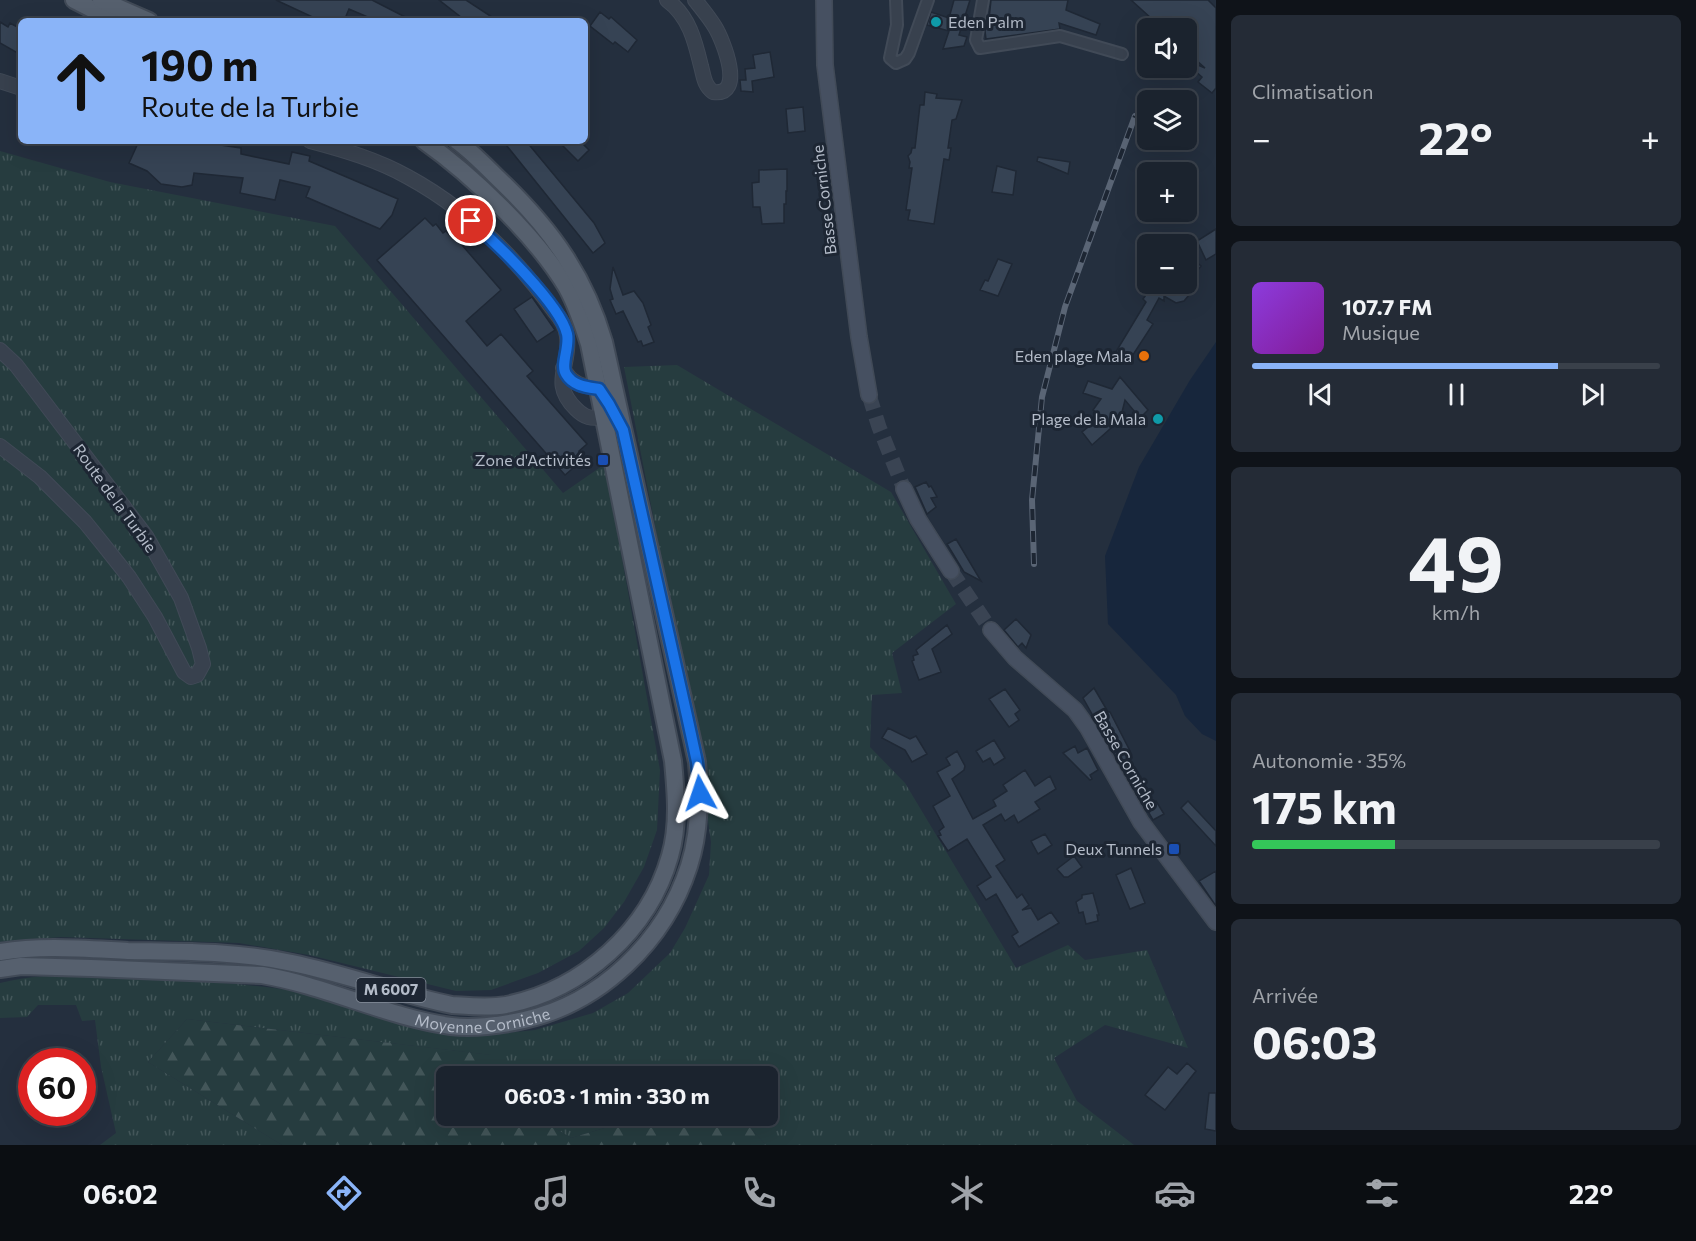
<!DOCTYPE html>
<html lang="fr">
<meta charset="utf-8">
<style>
:root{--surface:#1b232e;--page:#242b36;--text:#f1f3f6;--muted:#a0a4aa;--line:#39404a;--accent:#8ab4f8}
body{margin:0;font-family:Commissioner,sans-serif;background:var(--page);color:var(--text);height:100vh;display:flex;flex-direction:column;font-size:22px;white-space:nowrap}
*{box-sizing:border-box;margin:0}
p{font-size:20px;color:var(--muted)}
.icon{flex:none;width:33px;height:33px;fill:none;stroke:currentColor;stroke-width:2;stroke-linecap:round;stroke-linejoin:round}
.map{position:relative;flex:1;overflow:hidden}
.side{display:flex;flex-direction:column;gap:15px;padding:15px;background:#0f1319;width:480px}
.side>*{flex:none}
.top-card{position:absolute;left:18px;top:18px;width:570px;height:126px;border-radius:9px;box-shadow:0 6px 24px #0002,0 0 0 2px var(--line);background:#8ab4f8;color:#111;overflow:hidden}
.controls{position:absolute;left:1137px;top:18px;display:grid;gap:12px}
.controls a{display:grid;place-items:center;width:60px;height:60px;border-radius:9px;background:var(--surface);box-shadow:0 6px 24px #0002,0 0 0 2px var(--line);font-size:30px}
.speed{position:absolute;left:18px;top:1048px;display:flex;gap:12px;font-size:30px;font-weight:700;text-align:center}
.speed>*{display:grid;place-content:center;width:78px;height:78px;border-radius:50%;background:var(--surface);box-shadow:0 6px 24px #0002,0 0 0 2px var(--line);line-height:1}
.speed .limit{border:9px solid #d22;background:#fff;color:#111}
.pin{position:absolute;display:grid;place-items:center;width:51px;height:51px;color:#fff;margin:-26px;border:3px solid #fff;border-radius:50%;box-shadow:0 2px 6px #0007}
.me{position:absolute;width:66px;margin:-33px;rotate:355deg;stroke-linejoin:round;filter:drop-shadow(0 0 4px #0008)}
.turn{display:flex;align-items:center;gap:21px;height:126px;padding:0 24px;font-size:27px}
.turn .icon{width:78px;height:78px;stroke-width:2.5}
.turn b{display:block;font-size:42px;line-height:51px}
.big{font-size:45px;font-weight:700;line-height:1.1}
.side .tile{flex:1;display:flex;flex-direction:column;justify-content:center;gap:9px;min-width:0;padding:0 21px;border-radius:9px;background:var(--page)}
.side .dial{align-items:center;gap:0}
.dial b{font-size:78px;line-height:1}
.song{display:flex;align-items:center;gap:18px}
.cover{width:72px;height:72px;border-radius:9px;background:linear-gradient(135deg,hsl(270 70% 55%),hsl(290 70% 35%))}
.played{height:6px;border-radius:3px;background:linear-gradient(90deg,var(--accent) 75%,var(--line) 75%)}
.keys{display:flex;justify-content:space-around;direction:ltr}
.heat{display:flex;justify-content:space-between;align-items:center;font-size:33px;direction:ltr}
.charge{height:9px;border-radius:4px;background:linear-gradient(90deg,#34c759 35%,var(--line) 0)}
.trip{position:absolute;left:436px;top:1066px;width:342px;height:60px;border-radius:9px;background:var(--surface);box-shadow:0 6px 24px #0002,0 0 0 2px var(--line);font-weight:700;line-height:60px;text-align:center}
.tab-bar{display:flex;height:96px;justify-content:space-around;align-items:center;background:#0b0e12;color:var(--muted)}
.tab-bar .icon{width:42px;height:42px}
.tab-bar .current{color:var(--accent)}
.tab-bar b{font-size:27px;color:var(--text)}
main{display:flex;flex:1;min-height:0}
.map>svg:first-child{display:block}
.grass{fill:url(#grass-tufts)}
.forest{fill:url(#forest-firs)}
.water{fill:#17263c}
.building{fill:#364354;stroke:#1f2835;stroke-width:1.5}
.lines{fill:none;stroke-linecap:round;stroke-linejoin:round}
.secondary-tunnel{stroke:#3a4453;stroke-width:15;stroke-dasharray:15 8;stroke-linecap:butt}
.minor-casing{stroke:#414a57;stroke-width:14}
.tertiary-casing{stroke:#414a57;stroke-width:16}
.secondary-casing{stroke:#414a57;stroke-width:18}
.primary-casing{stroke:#414a57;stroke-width:20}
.minor{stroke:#38414e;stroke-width:10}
.tertiary{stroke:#38414e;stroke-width:14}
.secondary{stroke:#465061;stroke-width:15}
.primary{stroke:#56606e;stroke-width:16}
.rail-casing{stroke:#5a6575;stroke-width:6}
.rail{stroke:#1d2633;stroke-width:4;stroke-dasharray:11;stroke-linecap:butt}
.route-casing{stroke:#114b97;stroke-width:15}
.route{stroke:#1a73e8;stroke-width:10}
.culture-dot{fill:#0f9aa8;stroke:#1d2633;stroke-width:2}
.food-dot{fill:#e8710a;stroke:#1d2633;stroke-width:2}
.transit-dot{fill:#1a4fb4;stroke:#1d2633;stroke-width:2}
.labels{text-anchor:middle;stroke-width:6;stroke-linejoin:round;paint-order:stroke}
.shield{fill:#1d2633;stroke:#878f9c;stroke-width:1.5}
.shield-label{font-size:15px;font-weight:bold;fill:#b4bcc9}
.poi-label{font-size:16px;fill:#b4bcc9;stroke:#1d2633;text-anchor:end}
.street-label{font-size:16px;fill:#b4bcc9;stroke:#1d2633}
</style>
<main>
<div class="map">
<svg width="1216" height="1145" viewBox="0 0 1216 1145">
<defs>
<pattern id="grass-tufts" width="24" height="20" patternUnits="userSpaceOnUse" patternTransform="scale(1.5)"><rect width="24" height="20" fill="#263c3f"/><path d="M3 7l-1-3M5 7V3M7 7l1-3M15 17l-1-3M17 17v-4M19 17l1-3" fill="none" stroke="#435659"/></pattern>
<pattern id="forest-firs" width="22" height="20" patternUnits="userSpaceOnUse" patternTransform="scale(1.5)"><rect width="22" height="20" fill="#263c3f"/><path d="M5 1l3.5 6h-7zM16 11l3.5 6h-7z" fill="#435659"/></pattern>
</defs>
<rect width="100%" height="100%" fill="#242f3e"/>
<!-- grass -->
<path class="grass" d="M0 151 110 182 335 226 563 493 605 464 660 770 657 830 644 867 624 902 604 928 579 951 538 973 491 990 456 991 309 955 239 943 61 937 0 942Z
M677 365 891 492 956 604 892 653 902 693 872 695 870 747 905 783 1016 968 1068 945 1085 960 1147 950 1188 1048 1105 1025 1054 1058 1077 1101 1134 1145H766L739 1116H768V1077H498L491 1055 187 1019 148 1062 282 1145H100L116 1133 101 1067 95 1020 82 1021 76 1005H38L27 1017 0 1018V983C60 969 123 975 184 980 221 983 258 985 294 991L467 1037 535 1030 593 1013 628 993 670 953 685 928 709 875 711 842 696 735 624 367Z
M535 1116H645L571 1138Z"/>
<!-- forest -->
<path class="forest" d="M187 1019 492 1055 498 1077H447V1116H535L571 1138 645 1116H739L766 1145H282L148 1062Z"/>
<!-- water -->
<path class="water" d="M1216 342V741L1202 734 1185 716 1176 695 1108 624 1105 556 1139 467 1190 380Z"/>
<!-- building -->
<path class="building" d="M276 0H372L413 21H377L349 9 344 21H321Z
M439 0H466L498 21H466Z
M954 0H970L959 35 967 37 964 46 943 49 949 31 927 25 931 12 949 18Z
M991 0H1068L1066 10 1100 24 1096 35 1059 23 1060 29 986 39 985 31 987 19H989Z
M1131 0H1208L1216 8V88L1212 93 1198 82 1202 77 1186 63V60L1205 68 1186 51V28H1162Z
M600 12 609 19 611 17 637 40 628 52 615 42 613 44 590 26Z
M0 22 8 27 10 23 21 29V55L0 43Z
M770 52 774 77 752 81 753 92 741 91 740 80H746L745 69 755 68 753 55Z
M925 92 937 94 936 98 962 100 956 119 952 120 948 148H951L949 160 944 159 934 224 908 220 910 210H906L912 168H909L910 162 908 156 911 153 912 148H915L920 105H924Z
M803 107 805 131 788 133 786 109Z
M139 141H172L191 144 193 141 241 148V154L289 164 292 152 310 156 309 161 398 199 392 215 380 229 306 197 310 187 280 180 275 200 240 193 243 178 194 173 192 185 182 187 161 184 147 171 129 163Z
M503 141H526L594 223 605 243 593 253Z
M558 141H580L589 150 578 161Z
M1038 157 1070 162 1068 174 1037 161Z
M997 166 1016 171 1013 195 992 192Z
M787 169V191H786V204H784V223L762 224 760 207H753L752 183 759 182V170Z
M425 218 433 226 436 224 443 233 446 231 453 239 455 237 501 290 466 321 487 346 501 334 533 371 527 376 587 444 579 451 585 458 565 475 377 260Z
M1216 229V254L1206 260 1197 241Z
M1186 254 1201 266 1183 290 1189 295 1184 301 1176 303 1164 296V301L1159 298 1147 320 1153 324 1127 364 1114 355 1146 302 1143 299 1151 288 1143 284H1186Z
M998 259 1012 264 998 296 980 290 985 280 988 281Z
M613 267 623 295 634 291 643 303 651 325 648 327 654 342 643 346 641 341 638 342 623 311 616 314 610 300 613 299 610 289Z
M532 297 555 330 537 342 514 309Z
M1120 377 1148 410 1140 418 1125 400 1120 420 1092 445 1082 432 1102 416 1093 410 1101 399 1083 393 1088 381 1112 389Z
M926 482 929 487 931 486 937 497 931 498 936 507 927 514 915 487Z
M956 539 981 581 964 572 947 544Z
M1016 619 1031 635 1026 648 1022 643 1018 647 1004 630Z
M947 625 952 634 932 649 941 672 919 680 912 661 914 660 913 656 918 654 916 650Z
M1094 688 1108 712H1110L1130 751 1127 756 1139 776 1142 784 1134 789 1083 698Z
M1005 689 1020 710 1015 714 1019 720 1009 727 989 699Z
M888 728 910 739 916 736 927 754 912 762 905 750 882 738Z
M994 740 1005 758 994 765 990 758 983 762 976 751Z
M1075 746 1078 753 1087 748 1098 770 1090 775 1092 779 1090 780 1063 753Z
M957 751 965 766 964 770 952 779 973 819 996 806 993 800 1007 791 1003 785 1025 770 1035 786 1050 776 1056 789 1035 802 1040 809 1018 823 1014 815 1005 821 1001 814 983 825 1005 860 996 866 1017 898 1022 894 1029 905 1022 910 1031 908 1038 920 1051 912 1059 923 1019 947 1012 936 1018 932 996 894 986 900 977 886 991 877 967 839 948 851 938 836 941 835 939 831 944 827 933 806 950 796 937 772 950 765 946 758Z
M1156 801 1164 814 1153 820 1146 808Z
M1188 801 1216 831V846L1181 808Z
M1045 834 1052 845 1038 854 1031 841Z
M1074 856 1082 867 1068 877H1064L1057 869Z
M1131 868 1145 903 1130 909 1116 875Z
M1216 871V906L1199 881Z
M1093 893 1099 915H1097L1098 921 1086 924 1083 912 1079 913 1076 902 1082 898V895Z
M1187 1063 1196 1071 1165 1110 1145 1095 1168 1067 1177 1074Z
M1209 1093H1216V1131L1205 1129Z"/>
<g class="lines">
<!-- secondary-tunnel -->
<path class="secondary-tunnel" d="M869 395 879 427 904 489
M951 571 991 630"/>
<defs>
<path id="minor" d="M896 0 897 25 890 58 896 63 905 59 909 53 928 0
M983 0 976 40 980 48 1060 36 1122 54"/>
<path id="tertiary" d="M667 0C689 16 695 41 701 66 704 77 704 85 713 92 746 97 723 40 715 27 709 17 702 9 695 0
M0 81 21 88
M310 141C344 150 378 160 408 177 467 209 516 258 555 312 561 319 566 327 567 336 571 366 549 383 576 409 585 418 591 419 604 417L607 410
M0 350 16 365 146 536 181 598 199 648 203 664 197 675 191 677 184 672 155 617 129 577 102 543 85 522 40 477 0 446
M563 368C571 384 582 386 599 389L603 396"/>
<path id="secondary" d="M824 0 825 65 859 337 869 395
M904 489 918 519 951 571
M991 630 1015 658 1075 710 1088 728 1141 822 1216 922"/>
<g id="primary">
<path d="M74 0 115 21"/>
<path d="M101 0 149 21"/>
<path d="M0 952C41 945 87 949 128 951 183 952 238 951 292 963 346 974 398 994 452 1005 470 1006 488 1008 506 1005 582 990 649 931 670 856 679 825 676 793 673 761L589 344C583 325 577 306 567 288 537 237 472 175 424 141"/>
<path id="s1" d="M0 969 21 966 91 968 262 975C327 986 387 1017 451 1026 475 1029 501 1025 524 1020 601 1003 665 941 689 866 700 832 700 797 697 762L604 342C585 277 553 232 505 185 489 170 474 153 457 141"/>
</g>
</defs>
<!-- minor casing -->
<use href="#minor" class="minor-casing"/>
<!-- tertiary casing -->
<use href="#tertiary" class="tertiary-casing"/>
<!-- secondary casing -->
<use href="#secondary" class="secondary-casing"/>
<!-- primary casing -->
<use href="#primary" class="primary-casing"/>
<!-- minor -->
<use href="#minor" class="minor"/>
<!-- tertiary -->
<use href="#tertiary" class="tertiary"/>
<!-- secondary -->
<use href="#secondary" class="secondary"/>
<!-- primary -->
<use href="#primary" class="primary"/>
<defs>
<path id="rail" d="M1034 564 1032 500 1042 397 1065 307 1135 116"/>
</defs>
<!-- rail casing -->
<use href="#rail" class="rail-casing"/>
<!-- rail -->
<use href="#rail" class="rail"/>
</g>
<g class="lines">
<defs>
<path id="route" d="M471 221C495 242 560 304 567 334 570 347 560 365 566 374 573 386 586 387 599 389L609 404 623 430 687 716 697 762 700 793"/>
</defs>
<!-- route casing -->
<use href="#route" class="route-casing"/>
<!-- route -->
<use href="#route" class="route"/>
</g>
<!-- markers -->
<g class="culture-dot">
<circle cx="936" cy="22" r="6"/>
<circle cx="1158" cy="419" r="6"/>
</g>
<circle class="food-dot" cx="1144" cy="356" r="6"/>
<g class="transit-dot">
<rect x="597" y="454" width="12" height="12" rx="3"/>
<rect x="1168" y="843" width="12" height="12" rx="3"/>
</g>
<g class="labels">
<!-- shield labels -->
<rect class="shield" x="356.5" y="978" width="69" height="24" rx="4.5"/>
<g class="shield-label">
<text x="391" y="995">M 6007</text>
</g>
<!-- poi labels -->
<g class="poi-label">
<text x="948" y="28" text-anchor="start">Eden Palm</text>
<text x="1132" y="362">Eden plage Mala</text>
<text x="1146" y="425">Plage de la Mala</text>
<text x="591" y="466">Zone d'Activités</text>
<text x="1162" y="855">Deux Tunnels</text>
</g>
<!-- street labels -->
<g class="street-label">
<text transform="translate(824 200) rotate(-97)" y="6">Basse Corniche</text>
<text transform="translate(115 498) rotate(54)" y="6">Route de la Turbie</text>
<text transform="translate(1126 760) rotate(60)" y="6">Basse Corniche</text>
<text dy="6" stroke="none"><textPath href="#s1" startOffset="490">Moyenne Corniche</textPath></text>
</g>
</g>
</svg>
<div class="controls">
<a><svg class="icon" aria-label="sound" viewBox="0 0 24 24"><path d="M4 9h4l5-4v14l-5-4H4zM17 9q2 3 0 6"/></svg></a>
<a><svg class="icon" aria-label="layers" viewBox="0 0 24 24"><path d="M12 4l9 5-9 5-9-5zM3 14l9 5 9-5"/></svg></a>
<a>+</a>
<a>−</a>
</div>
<div class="speed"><div class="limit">60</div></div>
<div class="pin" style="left:471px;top:221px;background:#d93025"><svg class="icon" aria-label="arrive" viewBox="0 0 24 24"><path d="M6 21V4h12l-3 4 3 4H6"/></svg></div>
<svg class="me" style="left:700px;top:793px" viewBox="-20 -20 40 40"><path d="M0-17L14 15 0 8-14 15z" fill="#1a73e8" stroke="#fff" stroke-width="4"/></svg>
<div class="trip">06:03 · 1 min · 330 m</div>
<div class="top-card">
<div class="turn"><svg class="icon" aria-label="ahead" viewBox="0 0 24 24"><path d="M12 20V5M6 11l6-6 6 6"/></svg><div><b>190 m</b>Route de la Turbie</div></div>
</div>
</div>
<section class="side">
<div class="tile"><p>Climatisation</p>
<div class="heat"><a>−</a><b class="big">22°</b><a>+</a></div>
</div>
<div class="tile">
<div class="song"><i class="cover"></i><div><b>107.7 FM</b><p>Musique</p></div></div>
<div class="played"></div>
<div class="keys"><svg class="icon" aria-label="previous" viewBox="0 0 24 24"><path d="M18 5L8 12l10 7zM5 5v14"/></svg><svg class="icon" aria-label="pause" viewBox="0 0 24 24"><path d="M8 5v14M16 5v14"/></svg><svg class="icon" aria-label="next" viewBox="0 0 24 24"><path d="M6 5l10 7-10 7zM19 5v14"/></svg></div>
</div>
<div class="tile dial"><b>49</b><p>km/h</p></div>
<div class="tile"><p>Autonomie · 35%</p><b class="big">175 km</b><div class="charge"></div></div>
<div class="tile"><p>Arrivée</p><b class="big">06:03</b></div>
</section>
</main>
<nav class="tab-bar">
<b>06:02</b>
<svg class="icon current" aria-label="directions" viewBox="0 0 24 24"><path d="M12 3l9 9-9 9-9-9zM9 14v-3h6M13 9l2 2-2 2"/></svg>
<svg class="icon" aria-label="music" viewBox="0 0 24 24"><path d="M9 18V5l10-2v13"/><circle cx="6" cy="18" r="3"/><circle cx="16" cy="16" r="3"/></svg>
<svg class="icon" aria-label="phone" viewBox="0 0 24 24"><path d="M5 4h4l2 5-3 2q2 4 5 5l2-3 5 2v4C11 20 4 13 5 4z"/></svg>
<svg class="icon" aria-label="climate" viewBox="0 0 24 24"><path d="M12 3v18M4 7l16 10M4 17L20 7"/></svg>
<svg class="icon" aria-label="car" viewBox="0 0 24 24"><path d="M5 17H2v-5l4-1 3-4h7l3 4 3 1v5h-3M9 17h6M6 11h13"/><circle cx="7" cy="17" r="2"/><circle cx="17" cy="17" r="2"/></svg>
<svg class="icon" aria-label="filters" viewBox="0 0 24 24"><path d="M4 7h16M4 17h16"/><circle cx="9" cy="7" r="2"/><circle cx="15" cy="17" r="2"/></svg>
<b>22°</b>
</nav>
